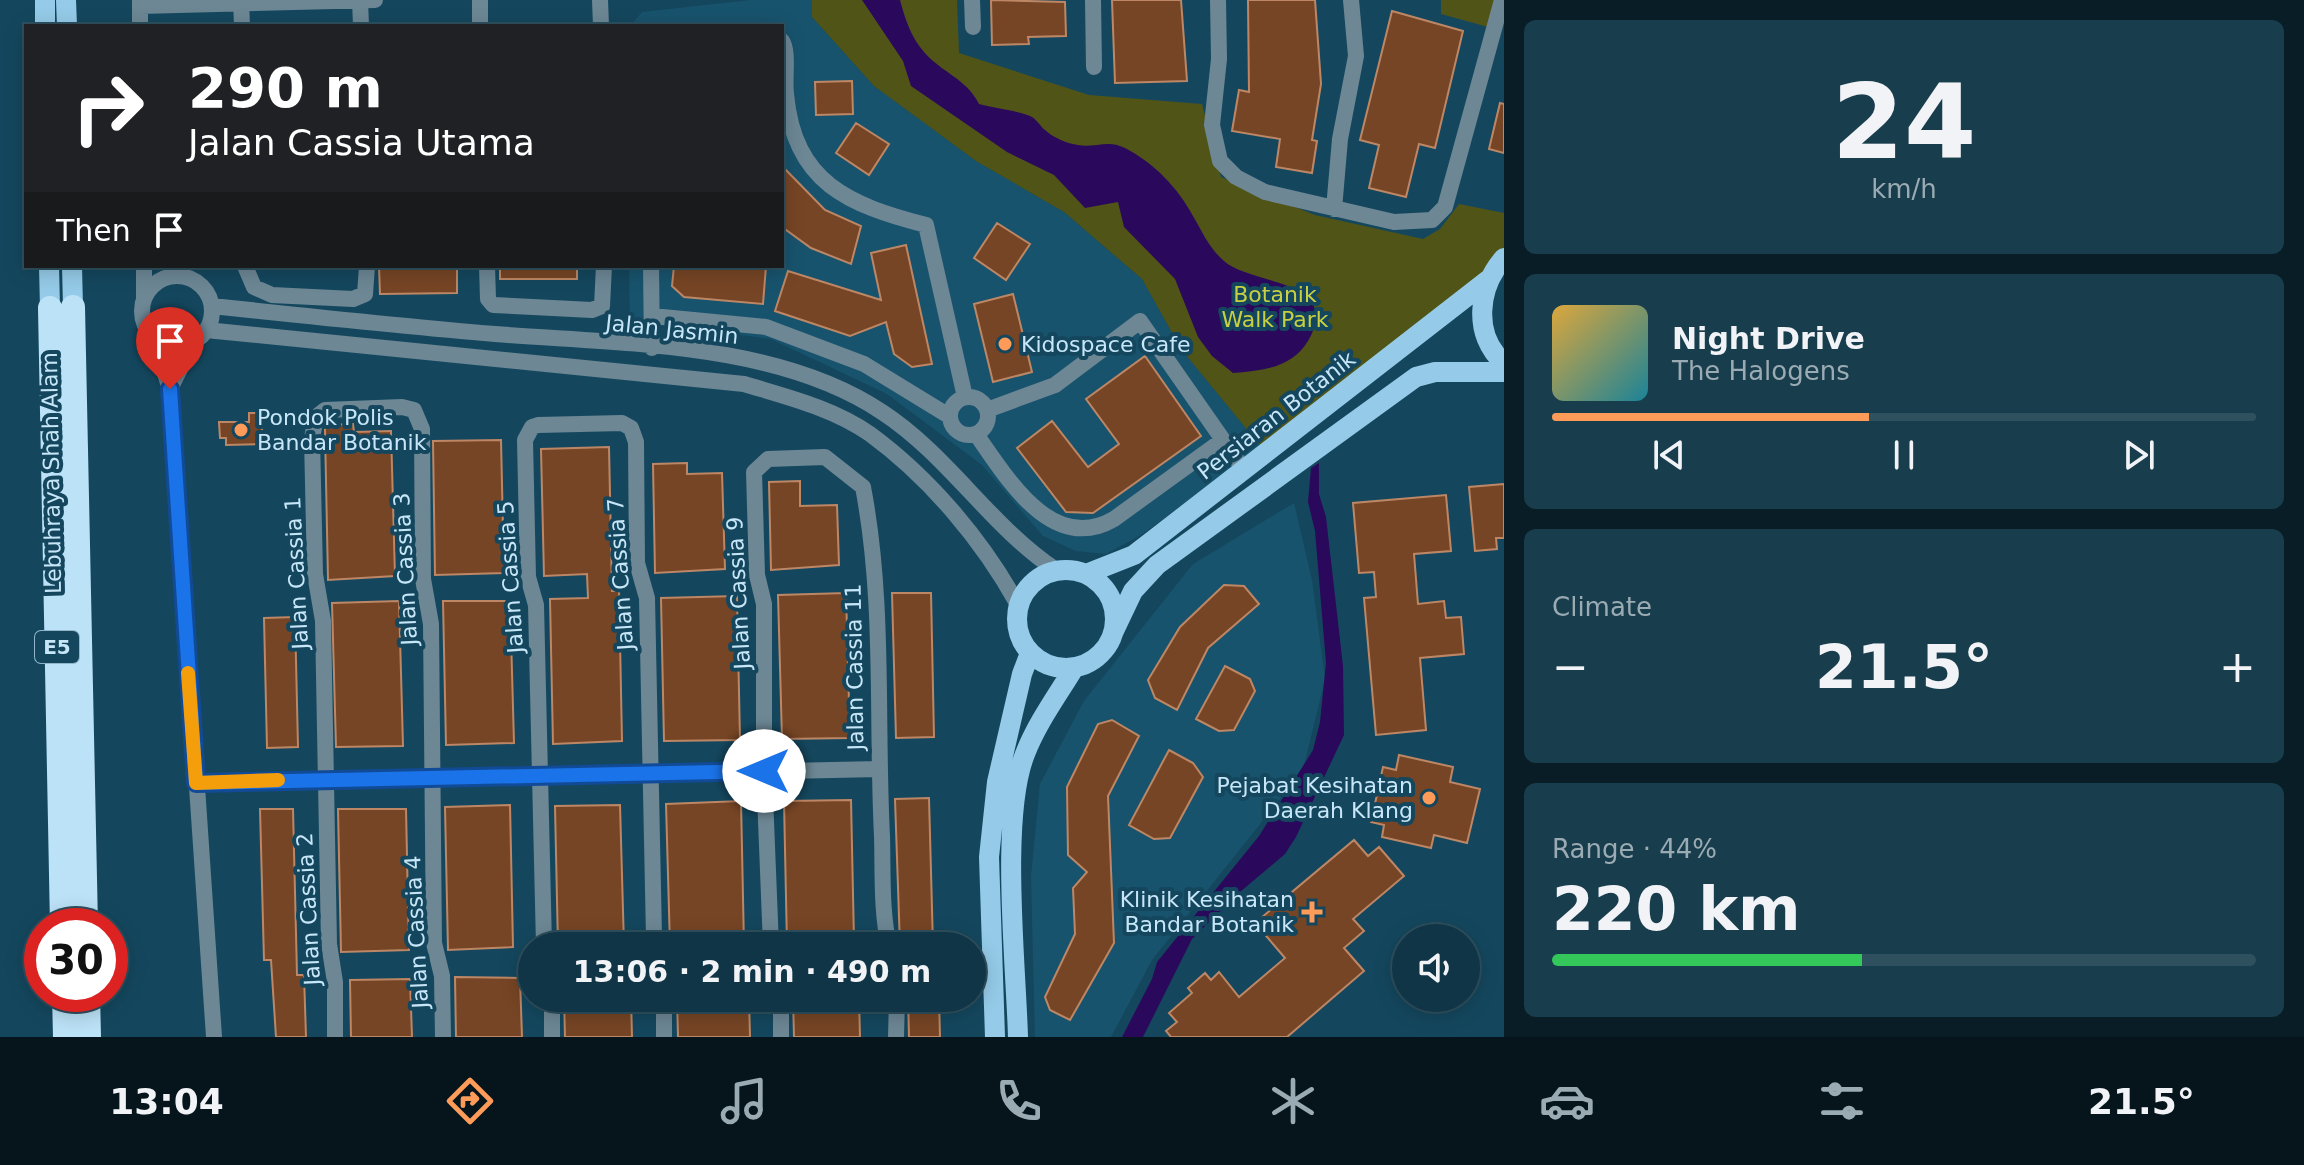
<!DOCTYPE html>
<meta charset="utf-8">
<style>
:root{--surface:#0f3546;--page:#183d4d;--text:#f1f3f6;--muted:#9babb3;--line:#2f505f;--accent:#fe9b59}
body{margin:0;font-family:"DejaVu Sans",sans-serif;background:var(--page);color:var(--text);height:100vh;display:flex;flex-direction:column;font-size:30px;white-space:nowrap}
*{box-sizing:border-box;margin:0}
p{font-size:26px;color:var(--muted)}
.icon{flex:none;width:44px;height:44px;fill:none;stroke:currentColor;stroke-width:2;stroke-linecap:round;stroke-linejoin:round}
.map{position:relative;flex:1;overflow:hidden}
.panel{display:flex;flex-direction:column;gap:20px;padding:20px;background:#081d26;width:800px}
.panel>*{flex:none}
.hud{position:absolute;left:24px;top:24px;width:760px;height:244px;border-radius:0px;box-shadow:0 4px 20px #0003,0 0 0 2px var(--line);background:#202124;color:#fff;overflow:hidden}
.controls{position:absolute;left:1392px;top:924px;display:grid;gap:16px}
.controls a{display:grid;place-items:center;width:88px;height:88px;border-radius:50%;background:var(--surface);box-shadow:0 4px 20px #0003,0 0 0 2px var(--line);font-size:40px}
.speed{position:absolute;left:24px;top:908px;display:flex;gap:16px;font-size:40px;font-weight:700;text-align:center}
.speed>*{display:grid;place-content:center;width:104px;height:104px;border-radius:50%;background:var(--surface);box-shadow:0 4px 20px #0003,0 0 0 2px var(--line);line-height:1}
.speed .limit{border:12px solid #d22;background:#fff;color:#111}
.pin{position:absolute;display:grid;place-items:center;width:68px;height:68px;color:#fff;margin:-82px -34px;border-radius:50% 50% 50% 0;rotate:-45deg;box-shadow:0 0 8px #0007}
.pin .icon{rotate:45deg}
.me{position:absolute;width:88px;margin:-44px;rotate:270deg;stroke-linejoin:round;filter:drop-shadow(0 0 6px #0008)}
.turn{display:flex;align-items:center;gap:28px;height:168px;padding:0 32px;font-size:36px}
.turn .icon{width:104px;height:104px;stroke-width:2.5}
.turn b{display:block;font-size:56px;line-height:68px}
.then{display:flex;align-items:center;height:76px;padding:0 32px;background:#0003;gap:16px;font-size:30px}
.big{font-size:60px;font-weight:600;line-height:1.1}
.panel .tile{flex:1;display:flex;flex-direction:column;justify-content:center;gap:12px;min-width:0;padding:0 28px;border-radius:12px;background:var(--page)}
.panel .dial{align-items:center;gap:0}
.dial b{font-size:104px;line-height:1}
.song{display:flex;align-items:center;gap:24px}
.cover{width:96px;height:96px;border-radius:12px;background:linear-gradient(135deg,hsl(40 70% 55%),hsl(190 70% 35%))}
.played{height:8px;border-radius:4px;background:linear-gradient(90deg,var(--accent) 45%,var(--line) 45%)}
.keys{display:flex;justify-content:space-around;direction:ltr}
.heat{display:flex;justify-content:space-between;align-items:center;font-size:44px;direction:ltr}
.charge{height:12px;border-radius:6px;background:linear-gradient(90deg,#34c759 44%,var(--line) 0)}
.trip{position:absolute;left:518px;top:932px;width:468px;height:80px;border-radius:40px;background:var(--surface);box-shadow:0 4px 20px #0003,0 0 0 2px var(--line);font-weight:600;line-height:80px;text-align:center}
.menu{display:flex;height:128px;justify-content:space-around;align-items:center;background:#06151c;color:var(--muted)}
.menu .icon{width:56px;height:56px}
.menu .selected{color:var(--accent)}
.menu b{font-size:36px;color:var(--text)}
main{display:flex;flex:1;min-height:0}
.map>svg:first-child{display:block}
.built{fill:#18536d}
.green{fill:#505417}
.water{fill:#2a095c}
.building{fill:#764525;stroke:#bd8765;stroke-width:2}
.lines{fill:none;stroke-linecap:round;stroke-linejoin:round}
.minor{stroke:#6d8795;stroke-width:16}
.major{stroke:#95cbe8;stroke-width:20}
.highway{stroke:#bce2f7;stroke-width:24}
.route-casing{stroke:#114b97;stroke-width:20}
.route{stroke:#1a73e8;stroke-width:14}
.slow{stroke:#f59e0b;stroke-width:14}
.poi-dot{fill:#fe9b59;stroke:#14475e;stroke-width:3}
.labels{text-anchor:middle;stroke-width:8;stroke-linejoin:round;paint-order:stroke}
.shield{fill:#14475e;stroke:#91b6ca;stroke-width:2}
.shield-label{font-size:20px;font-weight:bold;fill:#c7e6f8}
.park-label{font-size:22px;fill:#c8d042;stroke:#14475e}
.street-label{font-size:22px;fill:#c7e6f8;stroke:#14475e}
.poi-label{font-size:22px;fill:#c7e6f8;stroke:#14475e;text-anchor:start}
</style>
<main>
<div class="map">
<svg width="1504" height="1037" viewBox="0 0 1504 1037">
<rect width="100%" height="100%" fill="#14475e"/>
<!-- built -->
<path class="built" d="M751 0H812V17L874 86 976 161 1064 212 1142 279 1181 349 1262 448 1141 535 1106 554 1076 551 1043 536 982 465 887 394 771 339 630 321 629 266H782V26H630L642 12Z
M1294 503 1312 580 1325 679 1303 770 1152 960 1111 1037H1035L1031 877 1040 784 1084 701 1193 564Z"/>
<!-- green -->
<path class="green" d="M812 0H957L959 53 1089 95 1202 104 1221 177 1315 215 1423 239 1440 229 1459 204 1504 213V256L1262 448 1181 349 1142 279 1064 212 976 161 874 86 812 17Z
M1441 0H1495L1488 27 1441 14Z"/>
<!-- water -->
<path class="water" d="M862 0H900C905 19 911 37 924 52 942 73 966 78 979 104 993 108 1021 111 1032 117 1037 120 1041 127 1045 130 1052 137 1068 144 1078 145 1095 148 1108 139 1125 148 1154 163 1178 188 1193 216 1203 233 1209 248 1224 261 1250 285 1344 279 1308 341 1292 368 1261 371 1233 373L1212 356 1198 337 1175 279 1124 227 1118 202 1085 208 1054 175 1007 152 911 86 903 61Z
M1319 463V494L1326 517 1343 666 1344 735 1296 837 1285 854 1240 892 1192 939 1143 1037H1122L1152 979 1157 962 1259 836 1313 750 1320 722 1326 663 1315 531 1308 502 1311 468Z"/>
<!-- building -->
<path class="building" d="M991 0 1065 2 1066 36 1028 37 1029 44 992 45Z
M1112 0H1181L1187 81 1115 83Z
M1248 0H1315L1321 84 1312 140 1317 141 1312 173 1276 167 1280 139 1232 131 1239 90 1249 92Z
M1392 11 1463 31 1435 148 1419 144 1406 197 1369 188 1379 145 1360 140Z
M852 81 853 114 816 115 815 82Z
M1500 103 1504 104V153L1489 149Z
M856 123 889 144 869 175 836 153Z
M782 166 825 210 861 226 851 264 811 248 782 227Z
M997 223 1030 244 1006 280 974 258Z
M906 245 932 364 912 367 894 354 886 322 850 336 775 311 788 271 881 300 871 253Z
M379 266H457V293L380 294Z
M500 266H577V279H500Z
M674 266H766L763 304 684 297 672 286Z
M1013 294 1032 372 993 382 974 304Z
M1145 356 1201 436 1093 513 1066 512 1017 448 1052 421 1088 467 1119 444 1086 399Z
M249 413H262V444L226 445V438H220L219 422H249Z
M353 424 354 432 391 431 395 576 328 580 325 430 326 425Z
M501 440 504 573 435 575 433 441Z
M609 447 612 591H619L622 741 553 744 550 599 588 598 587 574 544 576 541 449Z
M687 463V474L722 473 725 569 655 573 653 464Z
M800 481V506L837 505 839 565 771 570 769 482Z
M1504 484V538H1496L1497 549 1475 551 1469 487Z
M1446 495 1451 551 1414 554 1418 604 1444 601 1446 618 1461 617 1464 654 1420 658 1426 730 1376 735 1364 598 1376 597 1374 572 1359 573 1353 503Z
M1224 585 1244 586 1259 604 1208 648 1177 710 1155 698 1148 680 1180 627Z
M846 593 850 738 782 739 778 595Z
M892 593H931L934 737 896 738Z
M737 596 740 740 664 741 661 598Z
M399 601 403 746 336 747 332 603Z
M443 601H510L514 743 446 745Z
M295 617 298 747 267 748 264 618Z
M1225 666 1250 679 1255 691 1234 730 1219 731 1196 719Z
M1112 720 1139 736 1108 796 1114 943 1070 1020 1050 1010 1045 997 1075 934 1073 888 1087 872 1068 855 1067 787 1098 724Z
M1169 750 1193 763 1203 777 1170 838 1154 839 1129 825Z
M1399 755 1453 767 1450 782 1480 789 1467 843 1434 835 1431 848 1382 837 1384 825 1371 822 1383 767 1396 770Z
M929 798 933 946H900L895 799Z
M851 800 854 941 787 945 784 801Z
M741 801 744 946H670L666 804Z
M510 805 513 947 448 950 445 807Z
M620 805 624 946H558L555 806Z
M260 809H293L297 975H304L306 1037H276L271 960H264Z
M338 809H406L409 950 341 952Z
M1354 840 1368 856 1379 847 1404 876 1353 919 1364 931 1344 948 1364 971 1287 1037H1171L1166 1031 1177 1022 1169 1013 1192 993 1188 988 1205 973 1211 980 1219 972 1239 997 1285 958 1255 923Z
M455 977 520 978 522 1037H456Z
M410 979 412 1037H351L350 980Z
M564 998H631L632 1037H565Z
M677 998H749L750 1037H678Z
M793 998H859L860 1037H794Z
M908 998H939L940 1037H909Z"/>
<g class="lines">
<!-- minor -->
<path class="minor" d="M140 0V26
M241 0 242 26
M360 0 361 26
M480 0V26
M600 0 601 26
M972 0 973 27
M1093 0 1094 67
M1218 0 1219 59 1212 125 1220 161 1236 177 1265 192 1394 222 1432 220 1445 207 1502 0
M140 6 375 0
M782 41C789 51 784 79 786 94 794 183 849 205 926 225L965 397
M1334 209 1340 139 1356 56 1351 0
M245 266 254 287 272 295 353 299 365 294 367 266
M487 266 488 299 493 305 592 310 602 306 604 266
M651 266 652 348
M142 311a35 35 0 1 1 70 0a35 35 0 1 1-70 0Z
M144 298V266
M212 306C306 316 400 326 495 334 618 344 776 341 882 412 948 455 991 527 1056 570
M652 316 766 327 864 364 949 416
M206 330 744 384C787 397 833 408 870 434 930 478 983 541 1018 605
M153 336 170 389 214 1037
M170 389 194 341
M950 416a19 19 0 1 1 38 0a19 19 0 1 1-38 0Z
M987 410 1055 385 1140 321 1244 470
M976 434C1007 478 1052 555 1114 519L1223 440
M196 783 879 769
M544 946 536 605 528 577 525 440 532 427 538 425 622 423 631 428 636 442 637 563 647 598 654 937 657 946
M771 946 764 771V604L757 575 754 472 768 459 825 457 863 487C885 602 876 719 882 836 883 872 881 911 889 946
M664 998V1037
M335 1037V982L329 944 323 621 315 574 312 438 316 417 325 410 402 407 414 410 422 429 423 579 431 624 434 943 442 976 443 1037
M552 1037V998
M781 1037V998
M896 1037 897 998"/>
<!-- major -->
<path class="major" d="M45 0V26
M66 0 67 26
M1504 258C1478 287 1472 335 1504 363
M49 266 50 308
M72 266 73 307
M1017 619a49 49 0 1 1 98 0a49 49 0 1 1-98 0Z
M1086 574 1134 555 1488 280
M1113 633 1133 591 1157 565 1416 377 1435 372H1504
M995 1037 989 857 997 782 1022 674 1030 653
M1018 1037C1016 965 1000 817 1025 754 1037 723 1057 696 1074 668"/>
<!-- highway -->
<path class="highway" d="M73 307 86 926
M50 308 62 926
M64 994 65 1037
M88 994 89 1037"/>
</g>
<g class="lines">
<defs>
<path id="route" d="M170 389 196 783 764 771"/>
</defs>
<!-- route casing -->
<use href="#route" class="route-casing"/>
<!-- route -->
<use href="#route" class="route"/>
<!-- slow -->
<path class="slow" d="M188 673 196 783 278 780"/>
</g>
<!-- markers -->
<g class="poi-dot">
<circle cx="1005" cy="344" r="8"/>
<circle cx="241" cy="430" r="8"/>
<circle cx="1429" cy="798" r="8"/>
<path d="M1308 900h8v8h8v8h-8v8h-8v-8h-8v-8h8z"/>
</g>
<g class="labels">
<!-- shield labels -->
<rect class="shield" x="35" y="631" width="44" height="32" rx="6"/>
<g class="shield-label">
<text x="57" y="654">E5</text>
</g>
<!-- park labels -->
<g class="park-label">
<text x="1275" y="302">Botanik<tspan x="1275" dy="25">Walk Park</tspan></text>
</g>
<!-- street labels -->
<g class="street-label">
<text transform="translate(672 329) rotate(6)" y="8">Jalan Jasmin</text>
<text transform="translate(1276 415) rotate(-38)" y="8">Persiaran Botanik</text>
<text transform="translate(51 473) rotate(-91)" y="8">Lebuhraya Shah Alam</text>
<text transform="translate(405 569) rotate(-93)" y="8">Jalan Cassia 3</text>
<text transform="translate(296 573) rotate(-93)" y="8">Jalan Cassia 1</text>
<text transform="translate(620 574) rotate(-94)" y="8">Jalan Cassia 7</text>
<text transform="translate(510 577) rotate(-94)" y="8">Jalan Cassia 5</text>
<text transform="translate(738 593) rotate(-93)" y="8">Jalan Cassia 9</text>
<text transform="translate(854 667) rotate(-91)" y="8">Jalan Cassia 11</text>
<text transform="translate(308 909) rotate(-93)" y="8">Jalan Cassia 2</text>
<text transform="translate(416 932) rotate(-93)" y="8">Jalan Cassia 4</text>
</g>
<!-- poi labels -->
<g class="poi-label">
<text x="1021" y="352">Kidospace Cafe</text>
<text x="257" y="425">Pondok Polis<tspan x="257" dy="25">Bandar Botanik</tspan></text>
<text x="1413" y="793" text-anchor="end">Pejabat Kesihatan<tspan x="1413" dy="25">Daerah Klang</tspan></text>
<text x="1294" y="907" text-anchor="end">Klinik Kesihatan<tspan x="1294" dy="25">Bandar Botanik</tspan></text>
</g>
</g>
</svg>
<div class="controls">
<a><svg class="icon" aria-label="sound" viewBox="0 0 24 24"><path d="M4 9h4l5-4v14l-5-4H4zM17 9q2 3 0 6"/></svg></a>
</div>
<div class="speed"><div class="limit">30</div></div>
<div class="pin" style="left:170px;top:389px;background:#d93025"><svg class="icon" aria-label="arrive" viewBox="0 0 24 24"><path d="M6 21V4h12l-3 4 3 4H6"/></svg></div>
<svg class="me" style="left:764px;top:771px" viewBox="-20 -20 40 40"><circle r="19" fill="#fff"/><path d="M0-13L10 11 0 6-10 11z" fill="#1a73e8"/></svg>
<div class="trip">13:06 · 2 min · 490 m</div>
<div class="hud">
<div class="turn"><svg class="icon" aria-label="right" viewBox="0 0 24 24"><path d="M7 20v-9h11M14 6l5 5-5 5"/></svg><div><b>290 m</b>Jalan Cassia Utama</div></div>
<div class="then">Then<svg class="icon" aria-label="arrive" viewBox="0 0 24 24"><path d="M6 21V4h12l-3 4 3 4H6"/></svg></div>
</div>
</div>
<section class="panel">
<div class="tile dial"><b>24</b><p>km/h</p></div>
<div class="tile">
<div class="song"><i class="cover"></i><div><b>Night Drive</b><p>The Halogens</p></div></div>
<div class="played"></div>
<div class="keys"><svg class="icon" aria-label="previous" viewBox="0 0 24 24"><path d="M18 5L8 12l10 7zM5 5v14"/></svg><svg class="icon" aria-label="pause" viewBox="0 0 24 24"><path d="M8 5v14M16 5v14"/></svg><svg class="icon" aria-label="next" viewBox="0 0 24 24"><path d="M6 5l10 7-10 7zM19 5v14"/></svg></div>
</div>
<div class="tile"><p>Climate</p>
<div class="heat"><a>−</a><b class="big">21.5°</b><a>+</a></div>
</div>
<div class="tile"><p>Range · 44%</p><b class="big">220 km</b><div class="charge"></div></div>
</section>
</main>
<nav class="menu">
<b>13:04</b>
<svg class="icon selected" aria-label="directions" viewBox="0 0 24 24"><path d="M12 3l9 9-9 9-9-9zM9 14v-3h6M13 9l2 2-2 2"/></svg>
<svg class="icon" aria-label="music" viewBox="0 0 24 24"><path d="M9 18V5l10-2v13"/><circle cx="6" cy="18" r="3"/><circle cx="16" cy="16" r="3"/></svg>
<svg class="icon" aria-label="phone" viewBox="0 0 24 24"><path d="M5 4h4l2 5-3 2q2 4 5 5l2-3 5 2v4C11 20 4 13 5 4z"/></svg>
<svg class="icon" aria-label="climate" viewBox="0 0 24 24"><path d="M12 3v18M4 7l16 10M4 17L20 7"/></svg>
<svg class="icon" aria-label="car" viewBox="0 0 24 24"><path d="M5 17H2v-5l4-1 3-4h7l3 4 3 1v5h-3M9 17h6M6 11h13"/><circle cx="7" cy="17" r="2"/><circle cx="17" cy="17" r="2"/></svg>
<svg class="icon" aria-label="filters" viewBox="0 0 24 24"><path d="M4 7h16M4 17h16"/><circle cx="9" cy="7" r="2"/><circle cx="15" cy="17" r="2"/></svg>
<b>21.5°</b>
</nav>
